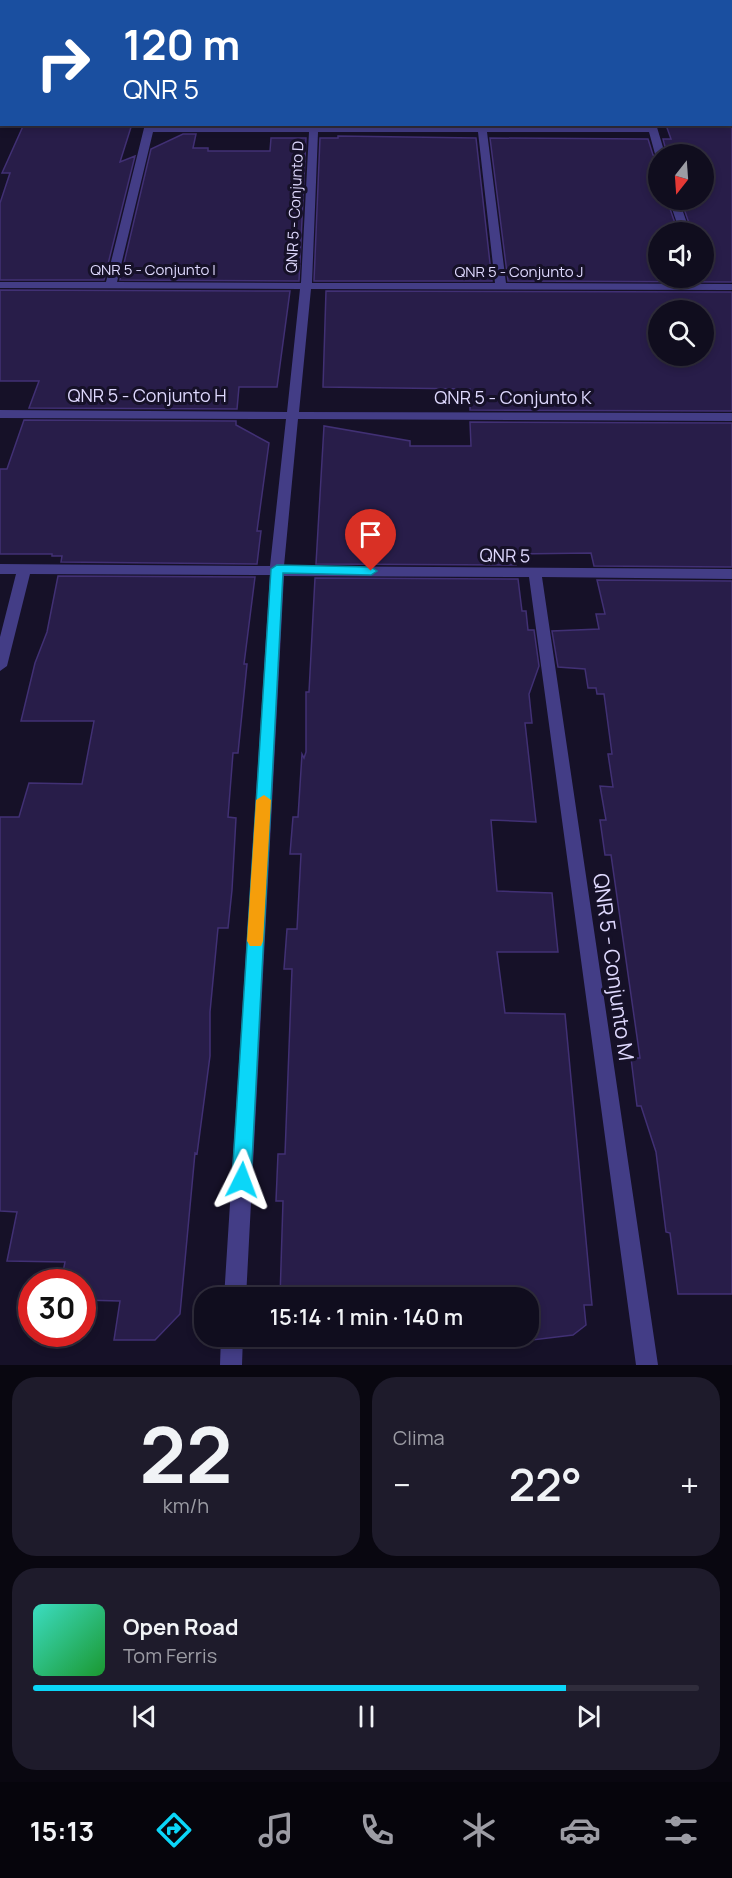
<!DOCTYPE html>
<html lang="pt">
<meta charset="utf-8">
<style>
:root{--surface:#100d1e;--page:#1e1b2b;--text:#f1f3f6;--muted:#9c9ca4;--line:#302d3c;--accent:#0bd6f8}
body{margin:0;font-family:Manrope,sans-serif;background:var(--page);color:var(--text);height:100vh;display:flex;flex-direction:column;font-size:22px;white-space:nowrap}
*{box-sizing:border-box;margin:0}
p{font-size:20px;color:var(--muted)}
.icon{flex:none;width:33px;height:33px;fill:none;stroke:currentColor;stroke-width:2;stroke-linecap:round;stroke-linejoin:round}
.map{position:relative;height:1365px;overflow:hidden}
.sheet{display:flex;flex-direction:column;gap:12px;padding:12px;background:#090710;flex:1}
.sheet>*{flex:none}
.guide{position:absolute;left:0px;top:0px;width:732px;height:126px;box-shadow:0 3px 9px #0003,0 0 0 2px var(--line);background:#1a4fa0;color:#fff;overflow:hidden}
.needle{width:39px;rotate:197deg}
.controls{position:absolute;left:648px;top:144px;display:grid;gap:12px}
.controls a{display:grid;place-items:center;width:66px;height:66px;border-radius:50%;background:var(--surface);box-shadow:0 3px 9px #0003,0 0 0 2px var(--line);font-size:30px}
.speed{position:absolute;left:18px;top:1269px;display:flex;gap:12px;font-size:30px;font-weight:700;text-align:center}
.speed>*{display:grid;place-content:center;width:78px;height:78px;border-radius:50%;background:var(--surface);box-shadow:0 3px 9px #0003,0 0 0 2px var(--line);line-height:1}
.speed .limit{border:9px solid #d22;background:#fff;color:#111}
.pin{position:absolute;display:grid;place-items:center;width:51px;height:51px;color:#fff;margin:-62px -26px;border-radius:50% 50% 50% 0;rotate:-45deg;box-shadow:0 0 6px #0007}
.pin .icon{rotate:45deg}
.me{position:absolute;width:66px;margin:-33px;rotate:3deg;stroke-linejoin:round;filter:drop-shadow(0 0 4px #0008)}
.turn{display:flex;align-items:center;gap:21px;height:126px;padding:0 24px;font-size:27px}
.turn .icon{width:78px;height:78px;stroke-width:2.5}
.turn b{display:block;font-size:42px;line-height:51px}
.big{font-size:45px;font-weight:600;line-height:1.1}
.sheet .tile{flex:1;display:flex;flex-direction:column;justify-content:center;gap:9px;min-width:0;padding:0 21px;border-radius:24px;background:var(--page)}
.sheet .dial{align-items:center;gap:0}
.dial b{font-size:78px;line-height:1}
.song{display:flex;align-items:center;gap:18px}
.cover{width:72px;height:72px;border-radius:9px;background:linear-gradient(135deg,hsl(170 70% 55%),hsl(130 70% 35%))}
.played{height:6px;border-radius:3px;background:linear-gradient(90deg,var(--accent) 80%,var(--line) 80%)}
.keys{display:flex;justify-content:space-around;direction:ltr}
.heat{display:flex;justify-content:space-between;align-items:center;font-size:33px;direction:ltr}
.sheet .tiles{flex:1;display:grid;gap:12px;grid-template-columns:1fr 1fr}
.tile:last-child{grid-column:span 2}
.trip{position:absolute;left:194px;top:1287px;width:345px;height:60px;border-radius:24px;background:var(--surface);box-shadow:0 3px 9px #0003,0 0 0 2px var(--line);font-weight:600;line-height:60px;text-align:center}
.tabs{display:flex;height:96px;justify-content:space-around;align-items:center;background:#06050c;color:var(--muted)}
.tabs .icon{width:42px;height:42px}
.tabs .active{color:var(--accent)}
.tabs b{font-size:27px;color:var(--text)}
.map>svg:first-child{display:block}
.building{fill:#281d49;stroke:#413074;stroke-width:1.5;fill-rule:evenodd}
.lines{fill:none;stroke-linecap:round;stroke-linejoin:round}
.minor{fill:#433d86;fill-rule:evenodd}
.route{fill:#0bd6f8;stroke:#078ba1;stroke-width:1.5}
.slow{fill:#f59e0b}
.labels{text-anchor:middle;stroke-width:6;stroke-linejoin:round;paint-order:stroke}
.far-street-label{font-size:15px;fill:#dfd9fe;stroke:#161128}
.street-label{font-size:18px;fill:#dfd9fe;stroke:#161128}
.near-street-label{font-size:21px;fill:#dfd9fe;stroke:#161128}
</style>
<div class="map">
<svg width="732" height="1365" viewBox="0 0 732 1365">
<rect width="100%" height="100%" fill="#161128"/>
<!-- building -->
<path class="building" d="M24 124H132L120 162 135 156 104 280H0V203L10 173H2Z
M732 124V282L508 281 490 138 648 139 653 155 658 158V200H667L678 232H658V278H704V232H692L681 200H704V154H667L663 139H671L666 125Z
M183 134H196L193 148H208V151H270L271 138H306L299 281 120 280 151 149Z
M338 136 476 138 492 281H314L320 138H338Z
M0 290 290 291 277 387H239L237 409 29 408 39 381H0Z
M326 291 732 292V411L470 410V389L323 387ZM658 310H704V356H658Z
M24 420 236 421V425L269 443 257 531H261L257 564 61 562 62 556H52V554H0V469H7Z
M470 422 732 423V567L594 566 591 553 515 554 516 565 316 564 324 426 410 441V446H471Z
M58 576 255 577 244 664H247L238 753H233L228 817 236 818 232 890 228 928H218L210 1012V1056L197 1154 195 1153 180 1314 155 1340H114L120 1301 82 1300V1282H61L65 1262 7 1261 17 1212 0 1211V817H19L29 783 82 784 94 721H21L35 663 47 632Z
M315 578 518 579 522 611H526L528 630H534L539 666 529 694 532 723H525L536 822 491 820 497 891 552 893 558 952H497L505 1013 565 1014 592 1305H584L586 1325 573 1335 524 1341V1336H528V1298H280L283 1201H276L278 1154H285L292 969H284L287 929H297L301 854H290L293 817H298L302 754 304 758 306 752V692H309Z
M597 580 732 581V1294H678L670 1233 666 1232 656 1152 641 1106H637L631 1058H640L611 855H605L600 820H606L600 786 613 787 608 754H612L604 694H597L596 688H588L585 669 558 667 552 631 599 629 596 614H605Z
M327 1336H463V1347H430V1344H338L339 1337Z"/>
<g class="lines">
<!-- minor -->
<path class="minor" d="M41 0H49L40 2Z
M178 0H186V2H178Z
M605 0H613V2H605Z
M0 56H2V60H0Z
M730 58H732V62H730Z
M0 89H2L0 97Z
M145 124H656L665 154 658 156 655 154 649 132H487L506 283 732 284V290L311 289 299 412 732 413V421L298 419 284 566 732 569V579L542 577 658 1365H636L529 577 284 576 246 1298H224L270 575 30 574 7 666 0 671V637L16 574H0V564L270 566 286 419 0 418V410L287 412 300 289 0 288V282H106ZM153 132H309L301 283 117 282ZM318 132H478L495 283H312Z
M669 200H679L690 232H680Z
M221 1336H243L242 1365H220Z"/>
</g>
<!-- route -->
<path class="route" d="M277 565 371 567 377 571 371 575 283 573 251 1180 248 1186 242 1189 235 1186 232 1180 271 569Z"/>
<!-- slow -->
<path class="slow" d="M264 795 271 800 263 941 261 946H250L247 941 256 800Z"/>
<g class="labels">
<!-- far-street labels -->
<g class="far-street-label">
<text transform="translate(295 207) rotate(-87)" y="5">QNR 5 - Conjunto D</text>
<text x="153" y="275">QNR 5 - Conjunto I</text>
<text x="519" y="277">QNR 5 - Conjunto J</text>
</g>
<!-- street labels -->
<g class="street-label">
<text x="147" y="402">QNR 5 - Conjunto H</text>
<text x="513" y="404">QNR 5 - Conjunto K</text>
<text transform="translate(505 556) rotate(1)" y="6">QNR 5</text>
</g>
<!-- near-street labels -->
<g class="near-street-label">
<text transform="translate(613 967) rotate(82)" y="7">QNR 5 - Conjunto M</text>
</g>
</g>
</svg>
<div class="controls">
<a><svg class="needle" viewBox="-14 -14 28 28"><path d="M0-13l5 13h-10z" fill="#e53935"/><path d="M0 13l5-13h-10z" fill="#9c9ca4"/></svg></a>
<a><svg class="icon" aria-label="sound" viewBox="0 0 24 24"><path d="M4 9h4l5-4v14l-5-4H4zM17 9q2 3 0 6"/></svg></a>
<a><svg class="icon" aria-label="search" viewBox="0 0 24 24"><circle cx="10" cy="10" r="6"/><path d="M15 15l6 6"/></svg></a>
</div>
<div class="speed"><div class="limit">30</div></div>
<div class="pin" style="left:371px;top:571px;background:#d93025"><svg class="icon" aria-label="arrive" viewBox="0 0 24 24"><path d="M6 21V4h12l-3 4 3 4H6"/></svg></div>
<svg class="me" style="left:242px;top:1180px" viewBox="-20 -20 40 40"><path d="M0-17L14 15 0 8-14 15z" fill="#0bd6f8" stroke="#fff" stroke-width="4"/></svg>
<div class="trip">15:14 · 1 min · 140 m</div>
<div class="guide">
<div class="turn"><svg class="icon" aria-label="right" viewBox="0 0 24 24"><path d="M7 20v-9h11M14 6l5 5-5 5"/></svg><div><b>120 m</b>QNR 5</div></div>
</div>
</div>
<section class="sheet">
<div class="tiles">
<div class="tile dial"><b>22</b><p>km/h</p></div>
<div class="tile"><p>Clima</p>
<div class="heat"><a>−</a><b class="big">22°</b><a>+</a></div>
</div>
<div class="tile">
<div class="song"><i class="cover"></i><div><b>Open Road</b><p>Tom Ferris</p></div></div>
<div class="played"></div>
<div class="keys"><svg class="icon" aria-label="previous" viewBox="0 0 24 24"><path d="M18 5L8 12l10 7zM5 5v14"/></svg><svg class="icon" aria-label="pause" viewBox="0 0 24 24"><path d="M8 5v14M16 5v14"/></svg><svg class="icon" aria-label="next" viewBox="0 0 24 24"><path d="M6 5l10 7-10 7zM19 5v14"/></svg></div>
</div>
</div>
</section>
<nav class="tabs">
<b>15:13</b>
<svg class="icon active" aria-label="directions" viewBox="0 0 24 24"><path d="M12 3l9 9-9 9-9-9zM9 14v-3h6M13 9l2 2-2 2"/></svg>
<svg class="icon" aria-label="music" viewBox="0 0 24 24"><path d="M9 18V5l10-2v13"/><circle cx="6" cy="18" r="3"/><circle cx="16" cy="16" r="3"/></svg>
<svg class="icon" aria-label="phone" viewBox="0 0 24 24"><path d="M5 4h4l2 5-3 2q2 4 5 5l2-3 5 2v4C11 20 4 13 5 4z"/></svg>
<svg class="icon" aria-label="climate" viewBox="0 0 24 24"><path d="M12 3v18M4 7l16 10M4 17L20 7"/></svg>
<svg class="icon" aria-label="car" viewBox="0 0 24 24"><path d="M5 17H2v-5l4-1 3-4h7l3 4 3 1v5h-3M9 17h6M6 11h13"/><circle cx="7" cy="17" r="2"/><circle cx="17" cy="17" r="2"/></svg>
<svg class="icon" aria-label="filters" viewBox="0 0 24 24"><path d="M4 7h16M4 17h16"/><circle cx="9" cy="7" r="2"/><circle cx="15" cy="17" r="2"/></svg>
</nav>
